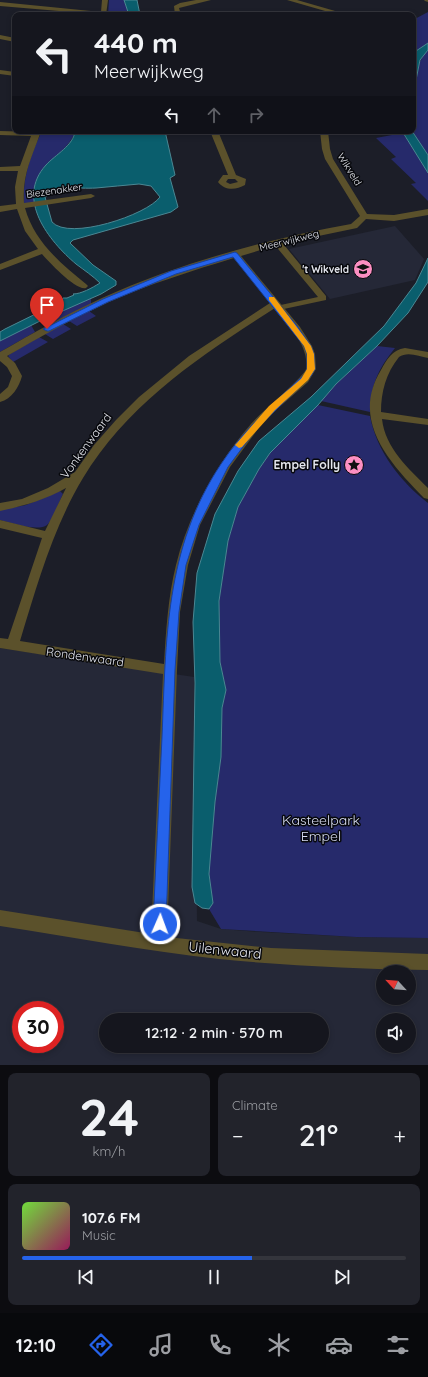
<!DOCTYPE html>
<meta charset="utf-8">
<style>
:root{--surface:#15161e;--page:#22232b;--text:#f1f3f6;--muted:#9d9fa4;--line:#34353c;--accent:#2563eb}
body{margin:0;font-family:Quicksand,sans-serif;background:var(--page);color:var(--text);height:100vh;display:flex;flex-direction:column;font-size:15px;white-space:nowrap}
*{box-sizing:border-box;margin:0}
p{font-size:13px;color:var(--muted)}
.icon{flex:none;width:22px;height:22px;fill:none;stroke:currentColor;stroke-width:2;stroke-linecap:round;stroke-linejoin:round}
.map{position:relative;height:1065px;overflow:hidden}
.side{display:flex;flex-direction:column;gap:8px;padding:8px;background:#0c0c10;flex:1}
.side>*{flex:none}
.guide{position:absolute;left:12px;top:12px;width:404px;height:122px;border-radius:8px;box-shadow:0 2px 6px #0003,0 0 0 1px var(--line);background:#15161e;color:var(--text);overflow:hidden}
.needle{width:26px;rotate:296deg}
.tools{position:absolute;left:376px;top:965px;display:grid;gap:8px}
.tools a{display:grid;place-items:center;width:40px;height:40px;border-radius:50%;background:var(--surface);box-shadow:0 2px 6px #0003,0 0 0 1px var(--line);font-size:20px}
.speed{position:absolute;left:12px;top:1001px;display:flex;gap:8px;font-size:20px;font-weight:700;text-align:center}
.speed>*{display:grid;place-content:center;width:52px;height:52px;border-radius:50%;background:var(--surface);box-shadow:0 2px 6px #0003,0 0 0 1px var(--line);line-height:1}
.speed .limit{border:6px solid #d22;background:#fff;color:#111}
.pin{position:absolute;display:grid;place-items:center;width:34px;height:34px;color:#fff;margin:-41px -17px;border-radius:50% 50% 50% 0;rotate:-45deg;box-shadow:0 0 4px #0007}
.pin .icon{rotate:45deg}
.me{position:absolute;width:44px;margin:-22px;rotate:2deg;stroke-linejoin:round;filter:drop-shadow(0 0 3px #0008)}
.turn{display:flex;align-items:center;gap:14px;height:84px;padding:0 16px;font-size:18px}
.turn .icon{width:52px;height:52px;stroke-width:2.5}
.turn b{display:block;font-size:28px;line-height:34px}
.lanes{display:flex;align-items:center;height:38px;padding:0 16px;background:#0003;justify-content:center;gap:20px;direction:ltr}
.lanes .off{opacity:.35}
.big{font-size:30px;font-weight:600;line-height:1.1}
.side .card{flex:1;display:flex;flex-direction:column;justify-content:center;gap:6px;min-width:0;padding:0 14px;border-radius:8px;background:var(--page)}
.side .dial{align-items:center;gap:0}
.dial b{font-size:52px;line-height:1}
.song{display:flex;align-items:center;gap:12px}
.cover{width:48px;height:48px;border-radius:6px;background:linear-gradient(135deg,hsl(100 70% 55%),hsl(330 70% 35%))}
.played{height:4px;border-radius:2px;background:linear-gradient(90deg,var(--accent) 60%,var(--line) 60%)}
.keys{display:flex;justify-content:space-around;direction:ltr}
.heat{display:flex;justify-content:space-between;align-items:center;font-size:22px;direction:ltr}
.side .tiles{flex:1;display:grid;gap:8px;grid-template-columns:1fr 1fr}
.card:last-child{grid-column:span 2}
.trip{position:absolute;left:99px;top:1013px;width:230px;height:40px;border-radius:20px;background:var(--surface);box-shadow:0 2px 6px #0003,0 0 0 1px var(--line);font-weight:600;line-height:40px;text-align:center}
.menu{display:flex;height:64px;justify-content:space-around;align-items:center;background:#08090c;color:var(--muted)}
.menu .icon{width:28px;height:28px}
.menu .selected{color:var(--accent)}
.menu b{font-size:18px;color:var(--text)}
.map>svg:first-child{display:block}
.built{fill:#252837;fill-rule:evenodd}
.green{fill:#262a6b}
.water{fill:#0a5e6d;stroke:#4b8793;fill-rule:evenodd}
.lines{fill:none;stroke-linecap:round;stroke-linejoin:round}
.pedestrian{fill:#5b512b;fill-rule:evenodd}
.minor{fill:#5b512b;fill-rule:evenodd}
.route{fill:#2563eb;stroke:#184099}
.slow{fill:#f59e0b}
.labels{text-anchor:middle;stroke-width:3;stroke-linejoin:round;paint-order:stroke}
.far-street-label{font-size:10px;fill:#e4e6ed;stroke:#07080c}
.far-poi-label{font-size:10px;font-weight:bold;fill:#e4e6ed;stroke:#07080c;text-anchor:end}
.street-label{font-size:12px;fill:#e4e6ed;stroke:#07080c}
.poi-label{font-size:12px;font-weight:bold;fill:#e4e6ed;stroke:#07080c;text-anchor:end}
.near-park-label{font-size:14px;fill:#dadff5;stroke:#07080c}
.near-street-label{font-size:14px;fill:#e4e6ed;stroke:#07080c}
</style>
<div class="map">
<svg width="428" height="1065" viewBox="0 0 428 1065">
<rect width="100%" height="100%" fill="#1c1e28"/>
<!-- built -->
<path class="built" d="M395 226 424 259 415 280 330 299 289 249Z
M0 648 194 677 197 921 221 929 261 932 356 937 428 938V1065H0ZM383 972H409V998H383ZM21 1010H55V1044H21ZM106 1020H322V1046H106ZM383 1020H409V1046H383Z"/>
<!-- green -->
<path class="green" d="M109 0H124L129 15H108Z
M428 12V43L416 51 413 56V20Z
M428 50V155L412 131H413C413 108 410 67 428 50Z
M42 131H75V133C60 163 33 160 34 202L24 204C22 179 31 153 42 131Z
M394 131H402L428 173V201L411 184 416 183 391 159 396 157 376 138 392 135Z
M91 297V304L52 323 40 321Z
M89 311 96 316 77 326 69 321Z
M63 324 71 329 53 339 45 334Z
M31 325 35 332 0 352V341Z
M39 337 48 342 13 362 8 356 10 354Z
M377 346 395 348C378 369 371 385 370 412L321 401 336 384Z
M318 405 370 416C377 452 400 481 428 503V938L356 937 221 929 209 909 213 903 209 874 215 802 221 757 222 708 226 690 220 662 219 601 228 541 238 507 259 469 270 453Z
M60 491 63 494C59 502 53 520 47 525 38 532 11 523 0 520V510L26 505Z"/>
<!-- water -->
<path class="water" d="M124 0H137L140 15H129Z
M428 43V50L420 60 413 95V56L416 51Z
M75 131H165L175 175 170 178 178 207 171 212 73 240 70 243 71 244 93 265 116 281V285L101 294 40 321 0 341V332L5 329 62 301 63 298H67L74 295 73 294C81 294 92 288 100 283 93 276 84 270 76 264 49 241 15 199 46 165 55 155 74 145 75 131ZM139 184 151 186 160 197C147 215 69 241 52 222L45 197C60 185 77 189 96 188 110 187 125 185 139 184Z
M402 131H412L428 155V173Z
M428 258V282L408 313 377 346 336 384 318 405 270 453 259 469 238 507 228 541 219 601 220 662 226 690 222 708 221 757 215 802 209 874 213 903 209 909 202 908 195 903 192 887 195 683 193 622 197 573 215 514 238 471 259 441 311 397 384 326 416 283Z"/>
<g class="lines">
<!-- pedestrian -->
<path class="pedestrian" d="M274 240H280L326 296V300L279 310H276V306L318 297 274 244Z"/>
<!-- minor -->
<path class="minor" d="M102 0H108L106 15 0 6V2L101 12Z
M196 0H211L179 8 181 15H175L174 6 180 3Z
M287 0H297L349 15H339Z
M424 0H428V2L425 1Z
M0 35 15 38V42L0 39Z
M0 70 15 72V76L0 74Z
M0 131 36 132 40 134C31 159 22 176 24 203L91 194 95 196 91 198 25 208C34 241 60 263 86 284L88 286 86 288C76 291 49 262 42 254L0 270V264L38 249 25 231 17 209 0 212V206L16 204 15 187 18 171H0V167L20 166 31 136 0 135Z
M210 131H218L236 175 246 179 245 185C236 190 225 191 218 182L223 175H228ZM228 179H235L238 182 230 184 226 182Z
M320 131H328L330 149 333 159 367 214 394 215 428 209V215L394 221 366 219 357 228 280 244 241 256 300 327 312 346 315 354 316 369 308 382 276 410 258 429 230 467 200 525 188 565 180 612 177 670 167 937 271 948 428 954V970C358 969 288 966 219 959 146 951 73 937 0 926V910L151 934 163 674 0 648V638L8 639 42 538 0 528V520L45 531 66 488C45 500 23 506 0 511V503L22 499 48 488 75 472 94 445 116 420 139 397 189 356 270 303 234 258C191 271 150 284 109 302 74 318 40 337 7 356L15 363 22 376C19 387 12 399 0 402V394L8 387 12 376 7 367 0 361V352C33 333 67 314 102 298 179 263 268 239 351 224L360 216 325 159 322 149ZM275 308C287 324 310 346 306 369 304 377 260 413 251 424 217 463 188 515 176 565 168 597 166 631 164 664L20 641C37 585 53 528 83 478 128 403 203 354 275 308Z
M405 348 428 352V358C419 356 407 351 399 357 386 373 381 392 381 412L428 419V425L382 419C385 448 409 469 428 488V499L424 498C390 463 350 421 381 370 387 359 392 350 405 348Z"/>
</g>
<!-- route -->
<path class="route" d="M235 252 237 253 297 326 311 346 314 354 315 369 311 376 257 428 228 467 199 525 186 565 179 612 175 670 166 924 164 928 160 930 155 928 153 924C156 862 159 799 162 737 166 640 165 548 221 464 244 429 275 402 305 374L307 369V354L304 346 233 257 176 274 108 302 49 331H47L43 329 103 299 171 271Z"/>
<!-- slow -->
<path class="slow" d="M269 297H274L311 346 314 354 315 369 308 380 275 410 242 447 239 448 235 445 237 443 269 406 301 379 307 369V354L304 346 269 300Z"/>
<!-- icons -->
<defs>
<symbol id="school-disc" viewBox="-11 -11 22 22"><circle r="9.5" fill="#fc8fc2" stroke="#07080c"/><path d="M0-5L7-2L0 1L-7-2ZM-4 1L0 2.5L4 1V4Q0 6-4 4Z" fill="#111"/></symbol>
<symbol id="sight-disc" viewBox="-11 -11 22 22"><circle r="9.5" fill="#fc8fc2" stroke="#07080c"/><path d="M0-6L1.8-2.2L6-1.7L2.9 1.2L3.7 5.4L0 3.3L-3.7 5.4L-2.9 1.2L-6-1.7L-1.8-2.2Z" fill="#111"/></symbol>
</defs>
<g fill-rule="evenodd">
<use href="#school-disc" x="352" y="258" width="22" height="22"/>
<use href="#sight-disc" x="343" y="454" width="22" height="22"/>
</g>
<g class="labels">
<!-- far-street labels -->
<g class="far-street-label">
<text transform="translate(350 169) rotate(58)" y="4">Wikveld</text>
<text transform="translate(54 190) rotate(-8)" y="4">Biezenakker</text>
<text transform="translate(289 240) rotate(-14)" y="4">Meerwijkweg</text>
</g>
<!-- far-poi labels -->
<g class="far-poi-label">
<text x="349" y="273">'t Wikveld</text>
</g>
<!-- street labels -->
<g class="street-label">
<text transform="translate(86 446) rotate(-54)" y="4">Vonkenwaard</text>
<text transform="translate(85 657) rotate(8)" y="4">Rondenwaard</text>
</g>
<!-- poi labels -->
<g class="poi-label">
<text x="340" y="469">Empel Folly</text>
</g>
<!-- near-park labels -->
<g class="near-park-label">
<text x="321" y="825">Kasteelpark<tspan x="321" dy="16">Empel</tspan></text>
</g>
<!-- near-street labels -->
<g class="near-street-label">
<text transform="translate(225 950) rotate(6)" y="5">Uilenwaard</text>
</g>
</g>
</svg>
<div class="tools">
<a><svg class="needle" viewBox="-14 -14 28 28"><path d="M0-13l5 13h-10z" fill="#e53935"/><path d="M0 13l5-13h-10z" fill="#9d9fa4"/></svg></a>
<a><svg class="icon" aria-label="sound" viewBox="0 0 24 24"><path d="M4 9h4l5-4v14l-5-4H4zM17 9q2 3 0 6"/></svg></a>
</div>
<div class="speed"><div class="limit">30</div></div>
<div class="pin" style="left:47px;top:329px;background:#d93025"><svg class="icon" aria-label="arrive" viewBox="0 0 24 24"><path d="M6 21V4h12l-3 4 3 4H6"/></svg></div>
<svg class="me" style="left:160px;top:924px" viewBox="-20 -20 40 40"><circle r="17" fill="#2563eb" stroke="#fff" stroke-width="3"/><path d="M0-11L8 9 0 5-8 9z" fill="#fff"/></svg>
<div class="trip">12:12 · 2 min · 570 m</div>
<div class="guide">
<div class="turn"><svg class="icon" aria-label="left" viewBox="0 0 24 24"><path d="M17 20v-9H6M10 6l-5 5 5 5"/></svg><div><b>440 m</b>Meerwijkweg</div></div>
<div class="lanes"><svg class="icon" aria-label="left" viewBox="0 0 24 24"><path d="M17 20v-9H6M10 6l-5 5 5 5"/></svg><svg class="icon off" aria-label="ahead" viewBox="0 0 24 24"><path d="M12 20V5M6 11l6-6 6 6"/></svg><svg class="icon off" aria-label="right" viewBox="0 0 24 24"><path d="M7 20v-9h11M14 6l5 5-5 5"/></svg></div>
</div>
</div>
<section class="side">
<div class="tiles">
<div class="card dial"><b>24</b><p>km/h</p></div>
<div class="card"><p>Climate</p>
<div class="heat"><a>−</a><b class="big">21°</b><a>+</a></div>
</div>
<div class="card">
<div class="song"><i class="cover"></i><div><b>107.6 FM</b><p>Music</p></div></div>
<div class="played"></div>
<div class="keys"><svg class="icon" aria-label="previous" viewBox="0 0 24 24"><path d="M18 5L8 12l10 7zM5 5v14"/></svg><svg class="icon" aria-label="pause" viewBox="0 0 24 24"><path d="M8 5v14M16 5v14"/></svg><svg class="icon" aria-label="next" viewBox="0 0 24 24"><path d="M6 5l10 7-10 7zM19 5v14"/></svg></div>
</div>
</div>
</section>
<nav class="menu">
<b>12:10</b>
<svg class="icon selected" aria-label="directions" viewBox="0 0 24 24"><path d="M12 3l9 9-9 9-9-9zM9 14v-3h6M13 9l2 2-2 2"/></svg>
<svg class="icon" aria-label="music" viewBox="0 0 24 24"><path d="M9 18V5l10-2v13"/><circle cx="6" cy="18" r="3"/><circle cx="16" cy="16" r="3"/></svg>
<svg class="icon" aria-label="phone" viewBox="0 0 24 24"><path d="M5 4h4l2 5-3 2q2 4 5 5l2-3 5 2v4C11 20 4 13 5 4z"/></svg>
<svg class="icon" aria-label="climate" viewBox="0 0 24 24"><path d="M12 3v18M4 7l16 10M4 17L20 7"/></svg>
<svg class="icon" aria-label="car" viewBox="0 0 24 24"><path d="M5 17H2v-5l4-1 3-4h7l3 4 3 1v5h-3M9 17h6M6 11h13"/><circle cx="7" cy="17" r="2"/><circle cx="17" cy="17" r="2"/></svg>
<svg class="icon" aria-label="filters" viewBox="0 0 24 24"><path d="M4 7h16M4 17h16"/><circle cx="9" cy="7" r="2"/><circle cx="15" cy="17" r="2"/></svg>
</nav>
